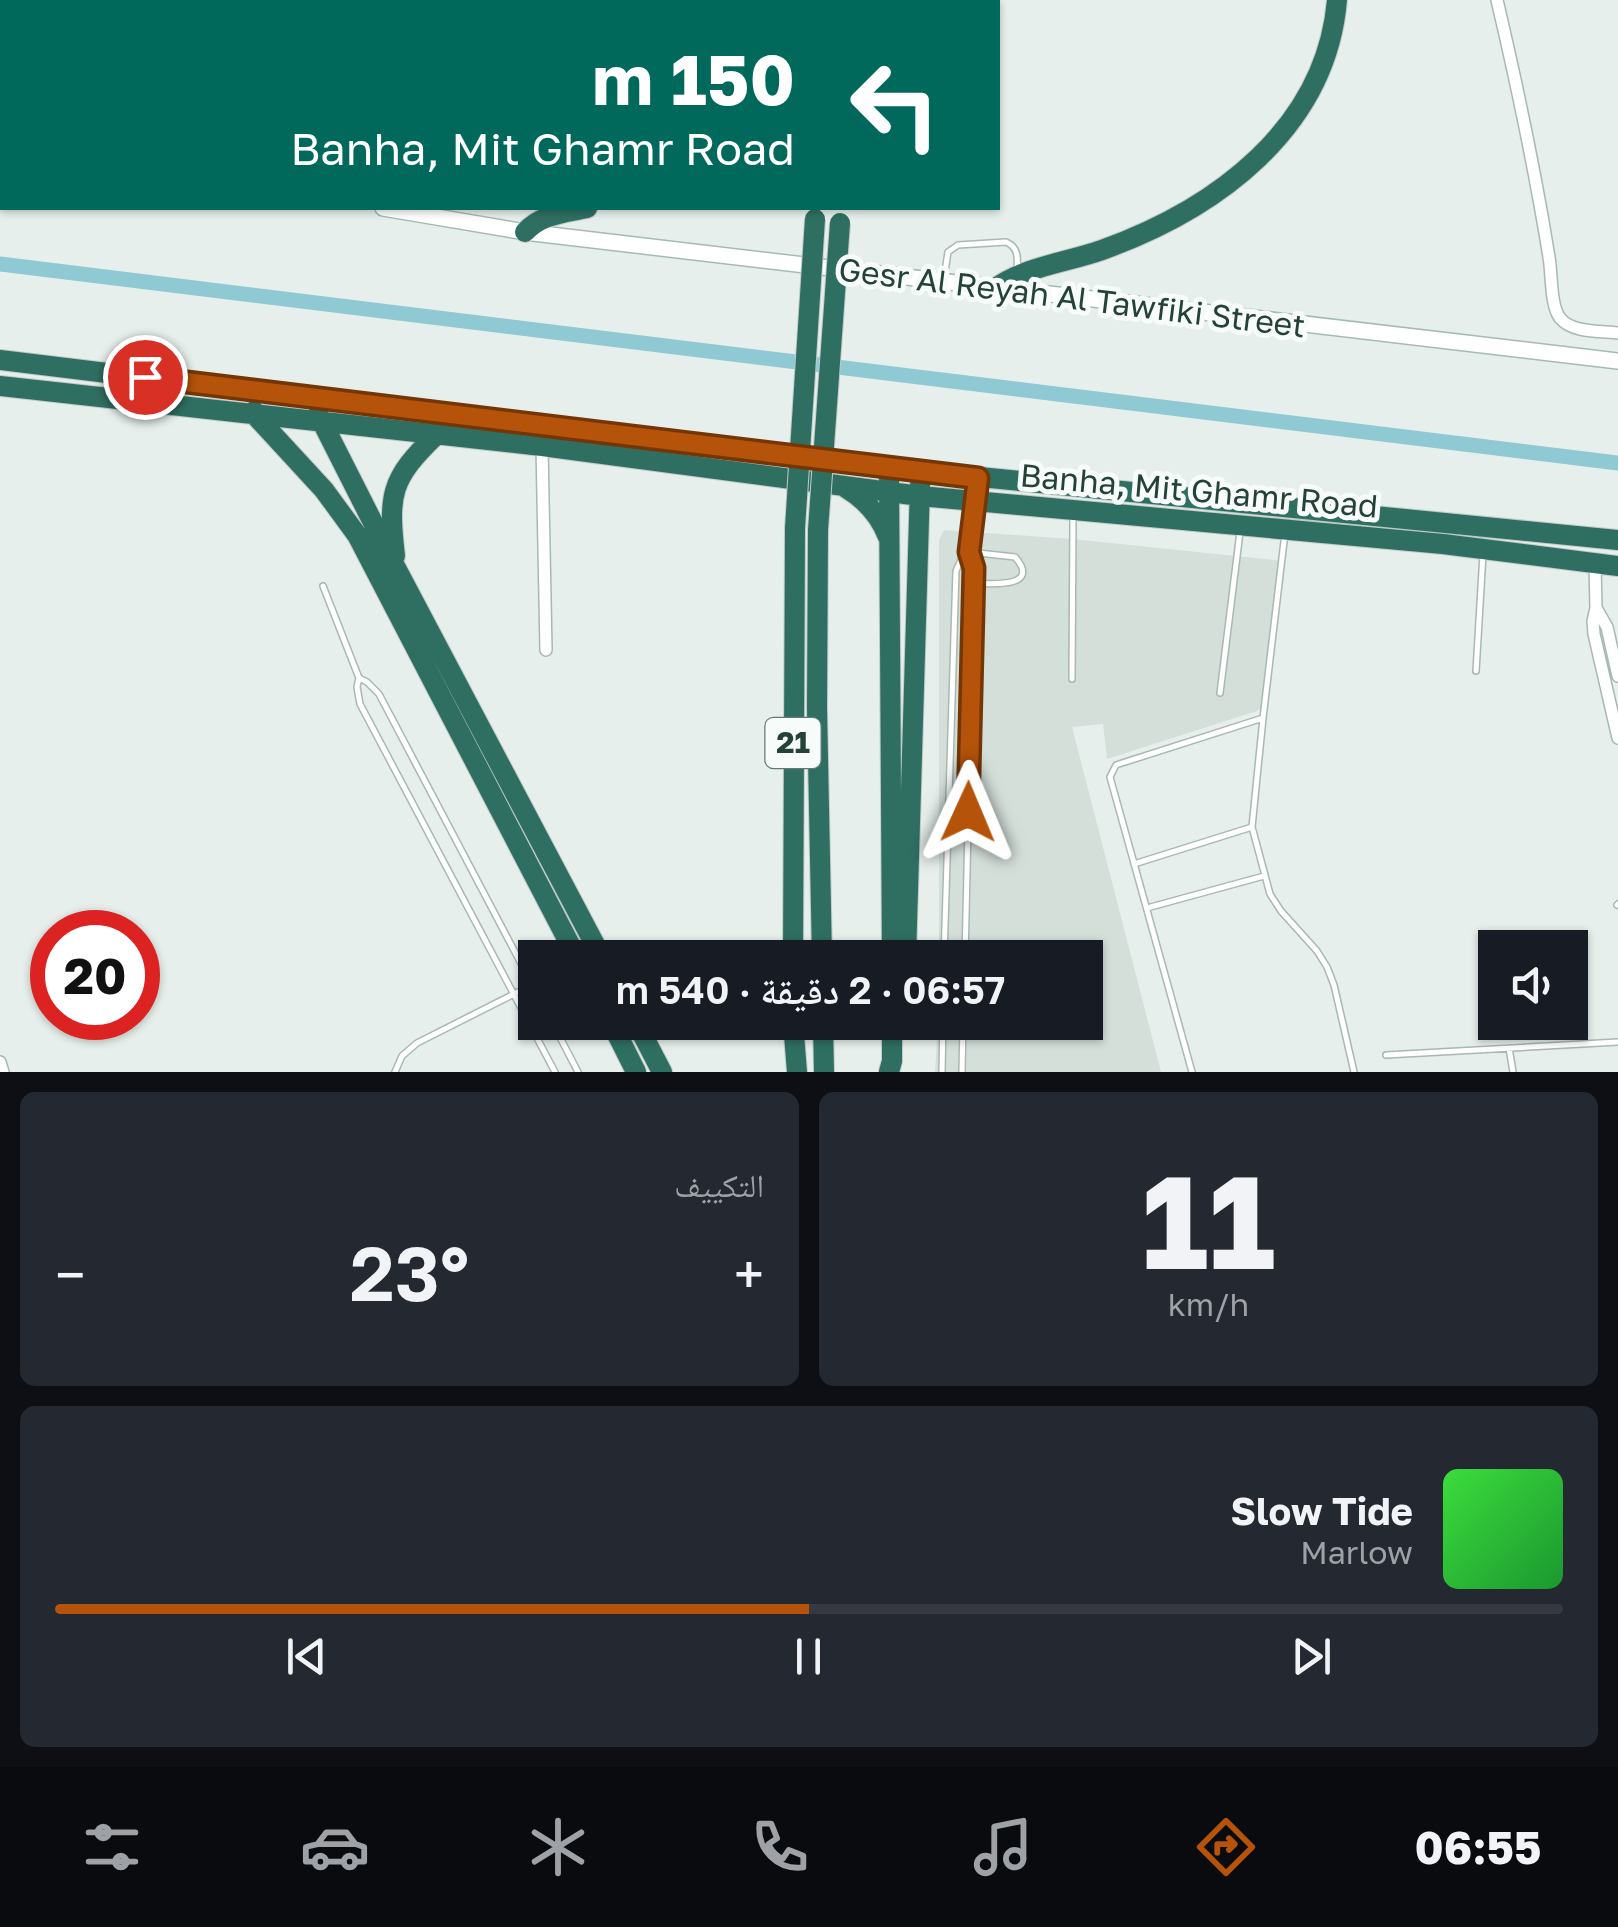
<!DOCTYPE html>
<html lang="ar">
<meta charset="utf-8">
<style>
:root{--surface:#171b24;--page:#242831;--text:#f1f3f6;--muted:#9ea1a6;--line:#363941;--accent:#b45309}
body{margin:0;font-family:"Golos Text","Noto Naskh Arabic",sans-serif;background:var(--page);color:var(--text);direction:rtl;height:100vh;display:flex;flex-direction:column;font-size:38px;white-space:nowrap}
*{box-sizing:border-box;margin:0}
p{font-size:32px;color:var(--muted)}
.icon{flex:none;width:55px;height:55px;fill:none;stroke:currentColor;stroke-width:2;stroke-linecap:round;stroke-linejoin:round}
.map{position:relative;height:1072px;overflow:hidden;direction:ltr}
.panel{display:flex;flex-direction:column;gap:20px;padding:20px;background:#0d0f14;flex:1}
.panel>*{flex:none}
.top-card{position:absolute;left:0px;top:0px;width:1000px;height:210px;box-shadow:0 2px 8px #0004;direction:rtl;background:#00695c;color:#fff;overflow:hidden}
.buttons{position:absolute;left:1478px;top:930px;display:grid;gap:20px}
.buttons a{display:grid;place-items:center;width:110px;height:110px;border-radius:0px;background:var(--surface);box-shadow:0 2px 8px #0004;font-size:50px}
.speed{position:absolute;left:30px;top:910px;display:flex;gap:20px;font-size:50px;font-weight:700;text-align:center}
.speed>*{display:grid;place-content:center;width:130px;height:130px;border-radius:50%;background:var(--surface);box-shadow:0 2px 8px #0004;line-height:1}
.speed .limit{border:15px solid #d22;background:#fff;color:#111}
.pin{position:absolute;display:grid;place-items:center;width:85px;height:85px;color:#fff;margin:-42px;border:5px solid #fff;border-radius:50%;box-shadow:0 2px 10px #0007}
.me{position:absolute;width:110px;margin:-55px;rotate:1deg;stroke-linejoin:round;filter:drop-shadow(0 0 8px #0008)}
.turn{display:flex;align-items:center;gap:35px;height:210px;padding:0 40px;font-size:45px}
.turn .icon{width:130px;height:130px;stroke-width:2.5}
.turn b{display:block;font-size:70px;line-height:85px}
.big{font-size:75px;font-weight:600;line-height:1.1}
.panel .card{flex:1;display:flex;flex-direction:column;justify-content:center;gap:15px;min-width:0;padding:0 35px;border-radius:15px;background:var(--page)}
.panel .dial{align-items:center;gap:0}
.dial b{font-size:130px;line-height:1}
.song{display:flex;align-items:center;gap:30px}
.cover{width:120px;height:120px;border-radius:15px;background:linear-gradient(135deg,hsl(120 70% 55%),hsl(130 70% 35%))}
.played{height:10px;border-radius:5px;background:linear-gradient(90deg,var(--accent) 50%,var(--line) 50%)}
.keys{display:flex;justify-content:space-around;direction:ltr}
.heat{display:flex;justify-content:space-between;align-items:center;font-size:55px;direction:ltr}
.panel .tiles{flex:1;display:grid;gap:20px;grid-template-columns:1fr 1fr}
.card:last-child{grid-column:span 2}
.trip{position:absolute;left:518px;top:940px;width:585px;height:100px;border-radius:0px;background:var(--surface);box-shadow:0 2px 8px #0004;font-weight:600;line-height:100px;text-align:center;direction:rtl}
.menu{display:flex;height:160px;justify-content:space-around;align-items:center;background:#090b0e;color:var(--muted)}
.menu .icon{width:70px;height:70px}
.menu .on{color:var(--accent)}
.menu b{font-size:45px;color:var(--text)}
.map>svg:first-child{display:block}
.built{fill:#d4dfda}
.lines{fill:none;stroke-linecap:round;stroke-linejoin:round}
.canal{stroke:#8ec9d4;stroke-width:15}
.lane-casing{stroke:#a8b8b2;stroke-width:8}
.street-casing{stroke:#a8b8b2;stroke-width:14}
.secondary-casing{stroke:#a4bbb3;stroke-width:18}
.highway-casing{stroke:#c2cac8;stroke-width:22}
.path{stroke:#86b3a5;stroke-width:2.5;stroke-dasharray:5 8;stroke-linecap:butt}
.lane{stroke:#fff;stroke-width:5}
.street{stroke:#fff;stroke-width:11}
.secondary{stroke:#fff;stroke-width:15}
.highway{stroke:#2f6f62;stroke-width:20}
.highway-bridge-casing{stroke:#c2cac8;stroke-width:22;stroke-linecap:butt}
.highway-bridge{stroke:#2f6f62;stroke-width:20}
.route-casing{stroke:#753606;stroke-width:25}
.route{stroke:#b45309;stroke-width:18}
.labels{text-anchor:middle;stroke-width:10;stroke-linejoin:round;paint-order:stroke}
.shield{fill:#f7fbf9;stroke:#637a73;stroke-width:2.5}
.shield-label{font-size:30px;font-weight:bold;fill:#24423a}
.street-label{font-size:32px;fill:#24423a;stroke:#f7fbf9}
</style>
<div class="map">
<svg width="1618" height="1072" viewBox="0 0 1618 1072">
<rect width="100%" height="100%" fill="#e6efeb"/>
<!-- built -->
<path class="built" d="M944 530 1072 539 1283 561 1265 705 1257 711 1107 759 1103 724 1072 727 1161 1072H935L938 1023 1085 1022V958L939 957V540Z"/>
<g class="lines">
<!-- canal -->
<path class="canal" d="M0 264 1618 463"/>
<defs>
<path id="lane" d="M944 278 948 252 958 245 1006 242C1018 247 1018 257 1017 269
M1285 533 1263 718 1252 827 1270 894 1281 911 1317 951 1327 967 1334 985 1354 1072
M969 552 1015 557C1042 588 991 584 974 583
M323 586 359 678
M1476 671 1483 554
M1072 679 1073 517
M1220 693 1240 532
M1134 864 1252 827
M1617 905 1618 904
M1147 908 1264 876
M944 958 956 571 961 560 969 552
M965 958 974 568 969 552 974 507
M535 990 379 694 367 682 359 678 357 687 360 704 555 1072
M552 1022 578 1072
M1509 1048 1513 1072
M1386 1055 1618 1042
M395 1072 402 1056 417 1043 532 985
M942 1072 943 1022
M962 1072 963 1022
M1192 1072 1110 777 1116 765 1122 763 1263 718"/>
<path id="street" d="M1497 0C1517 85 1535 171 1549 257 1552 273 1550 305 1560 318 1572 333 1600 331 1618 333
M0 122H2
M542 446 546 650
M1595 564 1596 608 1593 621 1594 634 1618 738
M1596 608 1607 627 1618 676
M0 1062 3 1072"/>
<path id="secondary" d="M0 151H2
M383 208 525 232 1618 361"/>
<path id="highway" d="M778 2V0
M848 2 849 0
M873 2V0
M525 232C542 214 564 213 587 208
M994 289C1026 266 1065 263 1102 250 1216 209 1326 129 1337 0
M0 360 888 468 1618 540
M0 386 542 446 920 496 1443 544 1618 566
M254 411V414L324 490 357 535 577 958
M318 414 396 568 602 958
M889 480 892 958
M846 488C866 500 880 516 888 537
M818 530 817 708 822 958
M395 556C388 495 390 479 436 435
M793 958 795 528
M906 958 920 485
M611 1022 636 1072
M636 1022 662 1072
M793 1022 797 1072
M823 1022 824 1072
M889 1072 892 1061V1022"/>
</defs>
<!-- lane casing -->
<use href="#lane" class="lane-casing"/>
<!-- street casing -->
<use href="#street" class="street-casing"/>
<!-- secondary casing -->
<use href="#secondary" class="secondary-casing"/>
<!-- highway casing -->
<use href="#highway" class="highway-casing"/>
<!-- path -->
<path class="path" d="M661 2V0"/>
<!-- lane -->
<use href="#lane" class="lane"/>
<!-- street -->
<use href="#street" class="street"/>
<!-- secondary -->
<use href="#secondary" class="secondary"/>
<!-- highway -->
<use href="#highway" class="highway"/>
<defs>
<path id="highway-bridge" d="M795 528 815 219
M818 530 840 223"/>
</defs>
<!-- highway-bridge casing -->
<use href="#highway-bridge" class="highway-bridge-casing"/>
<!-- highway-bridge -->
<use href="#highway-bridge" class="highway-bridge"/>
</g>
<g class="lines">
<defs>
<path id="route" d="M145 377 978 478 969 552 974 568 968 812"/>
</defs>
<!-- route casing -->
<use href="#route" class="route-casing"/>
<!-- route -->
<use href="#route" class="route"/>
</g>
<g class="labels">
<!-- shield labels -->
<rect class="shield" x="765.5" y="718" width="55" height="50" rx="8"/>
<g class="shield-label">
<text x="793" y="753">21</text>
</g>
<!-- street labels -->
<g class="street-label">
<text transform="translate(1072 298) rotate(7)" y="11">Gesr Al Reyah Al Tawfiki Street</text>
<text transform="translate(1199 491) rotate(5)" y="11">Banha, Mit Ghamr Road</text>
</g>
</g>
</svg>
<div class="buttons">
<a><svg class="icon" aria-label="sound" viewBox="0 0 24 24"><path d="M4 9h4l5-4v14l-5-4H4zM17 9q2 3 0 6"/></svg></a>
</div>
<div class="speed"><div class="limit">20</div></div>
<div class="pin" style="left:145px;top:377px;background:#d93025"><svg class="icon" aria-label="arrive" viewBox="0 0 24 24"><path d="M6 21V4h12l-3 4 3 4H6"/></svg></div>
<svg class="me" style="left:968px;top:812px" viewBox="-20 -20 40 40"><path d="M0-17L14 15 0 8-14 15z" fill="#b45309" stroke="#fff" stroke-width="4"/></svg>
<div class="trip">06:57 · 2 دقيقة · 540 m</div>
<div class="top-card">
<div class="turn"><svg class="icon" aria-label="left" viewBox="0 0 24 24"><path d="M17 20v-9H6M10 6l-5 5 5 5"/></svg><div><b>150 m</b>Banha, Mit Ghamr Road</div></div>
</div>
</div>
<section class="panel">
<div class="tiles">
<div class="card dial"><b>11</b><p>km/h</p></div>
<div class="card"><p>التكييف</p>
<div class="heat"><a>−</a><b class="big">23°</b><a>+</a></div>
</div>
<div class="card">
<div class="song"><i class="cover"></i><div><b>Slow Tide</b><p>Marlow</p></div></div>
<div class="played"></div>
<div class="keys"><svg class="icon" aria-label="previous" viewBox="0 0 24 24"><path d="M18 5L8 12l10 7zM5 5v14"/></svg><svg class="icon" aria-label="pause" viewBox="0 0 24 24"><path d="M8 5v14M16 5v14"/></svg><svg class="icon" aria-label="next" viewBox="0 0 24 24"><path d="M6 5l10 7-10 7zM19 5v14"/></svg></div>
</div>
</div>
</section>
<nav class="menu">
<b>06:55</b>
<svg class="icon on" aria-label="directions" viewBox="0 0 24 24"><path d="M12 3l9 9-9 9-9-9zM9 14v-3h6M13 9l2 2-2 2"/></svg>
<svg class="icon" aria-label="music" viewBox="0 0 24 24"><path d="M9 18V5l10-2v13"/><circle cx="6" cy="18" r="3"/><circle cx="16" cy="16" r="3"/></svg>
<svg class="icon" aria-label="phone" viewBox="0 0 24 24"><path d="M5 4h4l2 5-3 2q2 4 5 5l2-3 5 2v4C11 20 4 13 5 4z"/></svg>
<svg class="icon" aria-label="climate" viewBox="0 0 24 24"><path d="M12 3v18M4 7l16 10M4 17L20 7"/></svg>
<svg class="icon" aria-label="car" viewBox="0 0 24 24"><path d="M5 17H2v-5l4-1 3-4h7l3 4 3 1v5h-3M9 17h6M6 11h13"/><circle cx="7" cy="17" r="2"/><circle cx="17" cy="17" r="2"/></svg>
<svg class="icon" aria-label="filters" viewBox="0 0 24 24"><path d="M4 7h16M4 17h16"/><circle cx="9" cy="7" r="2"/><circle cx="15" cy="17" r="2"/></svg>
</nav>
